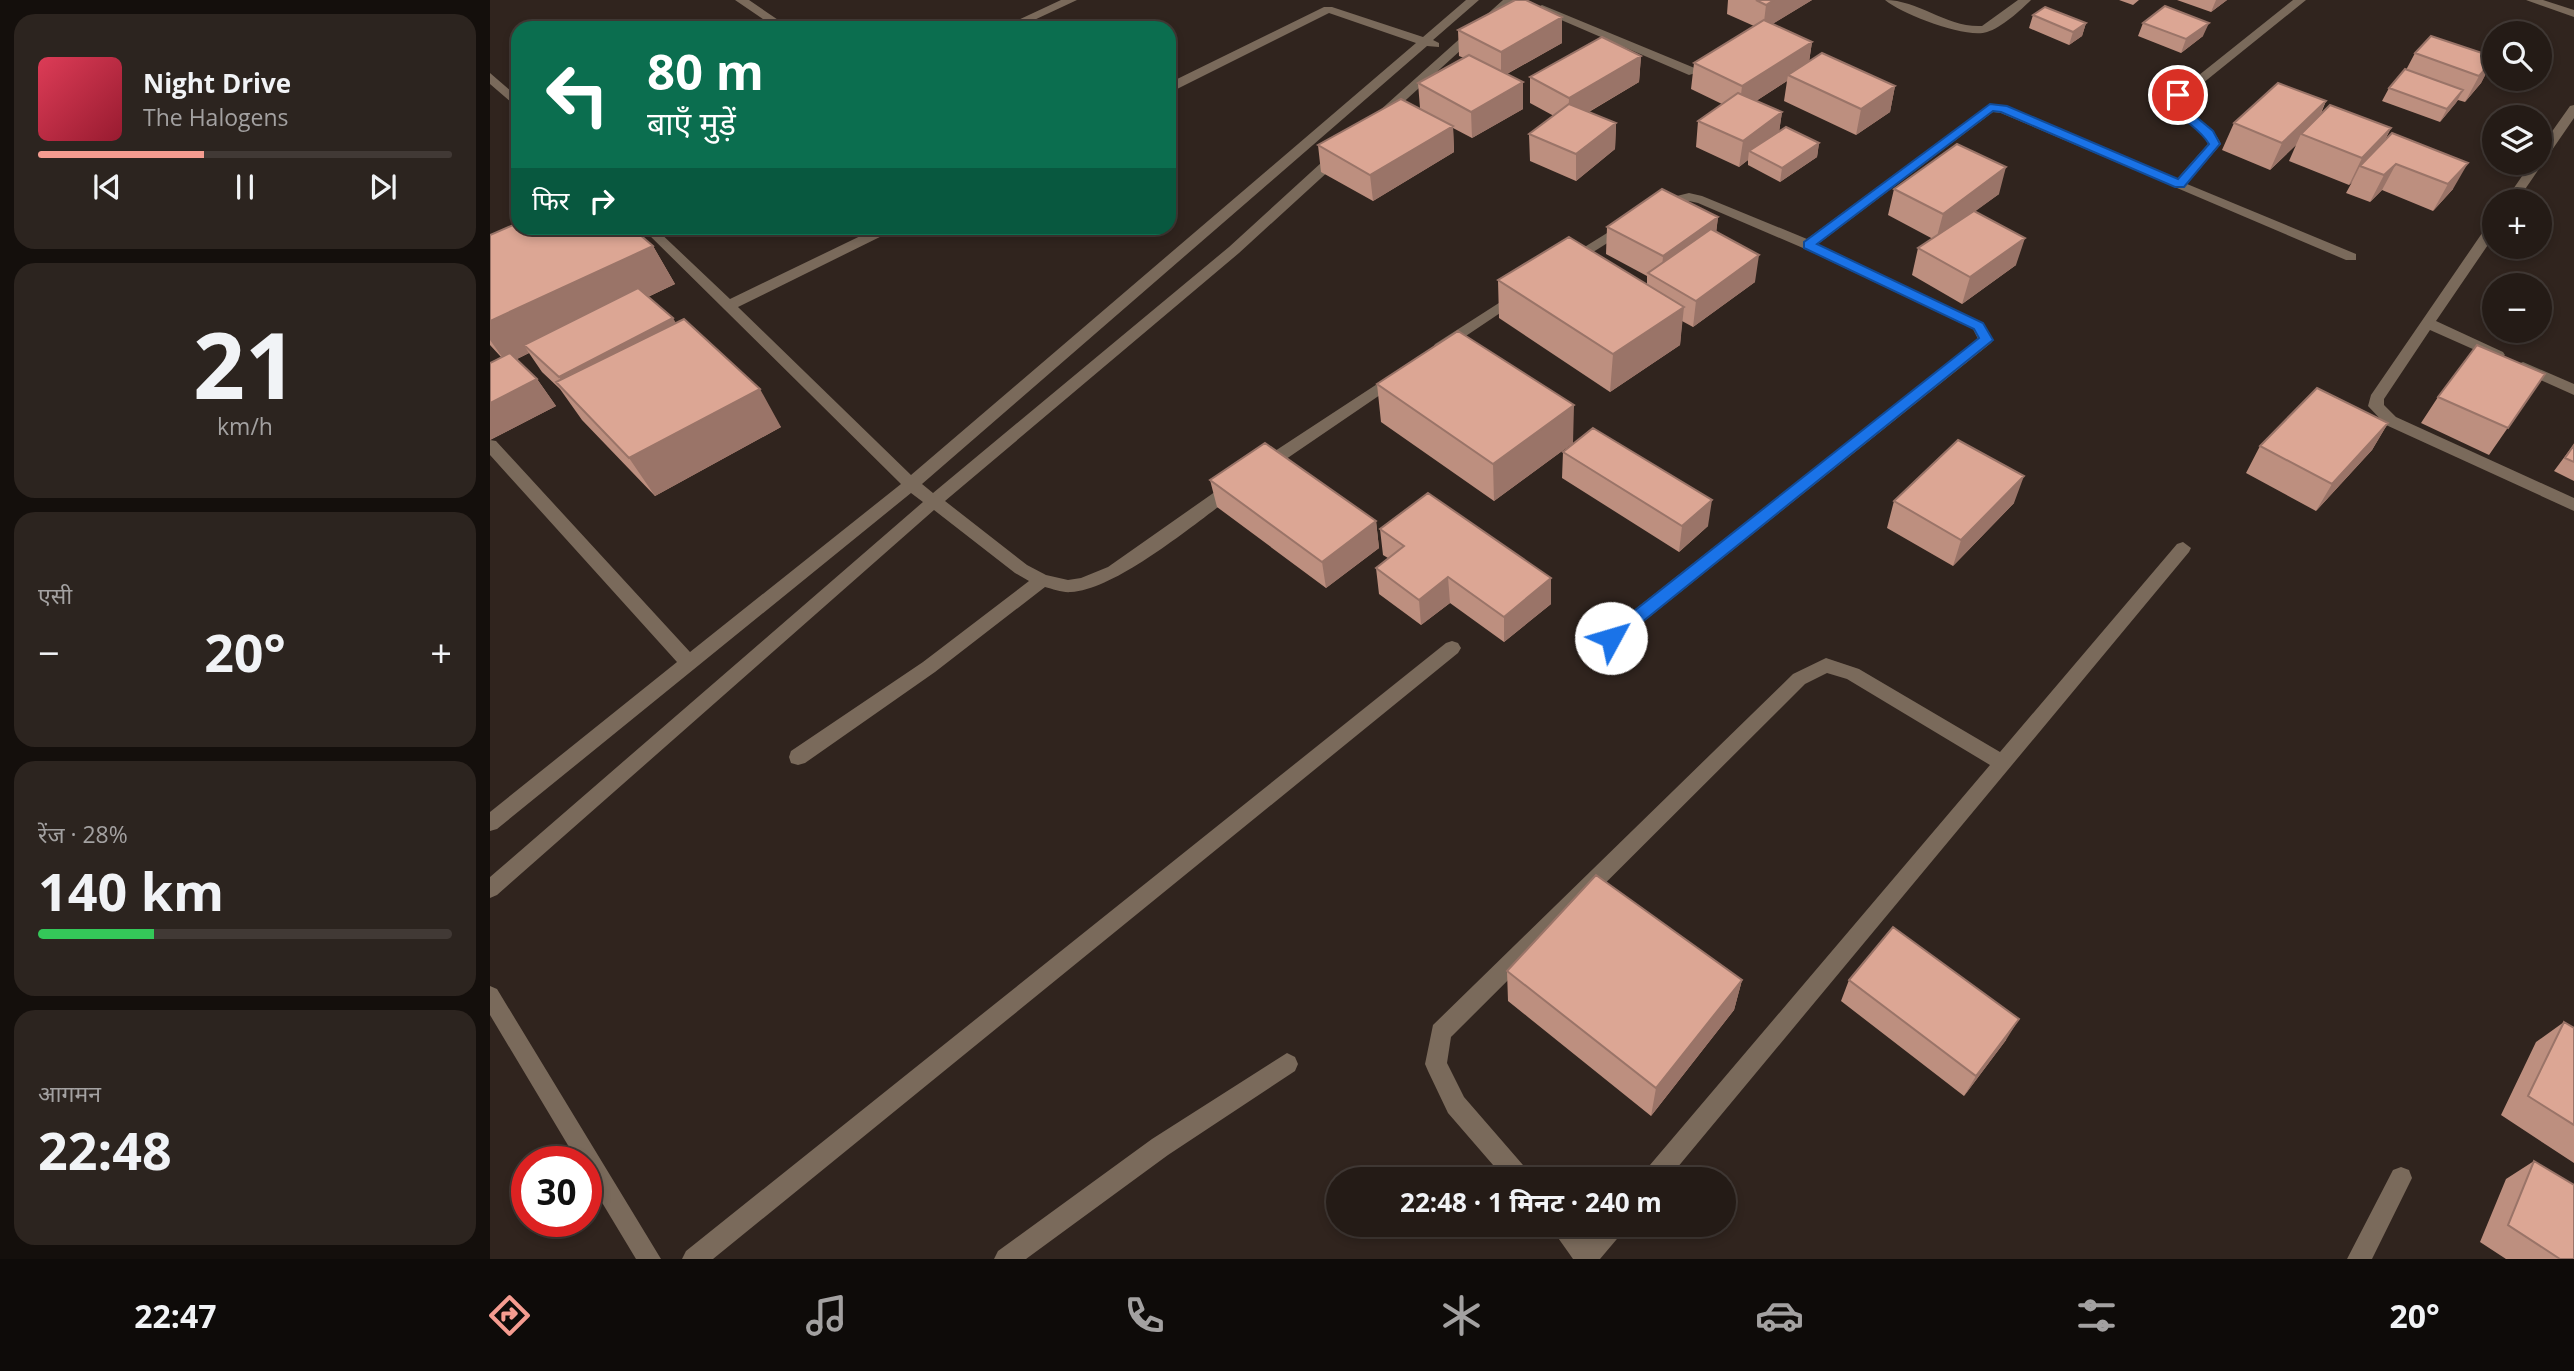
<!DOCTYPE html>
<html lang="hi">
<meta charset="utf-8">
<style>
:root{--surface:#241b16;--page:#2c241f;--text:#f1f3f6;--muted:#a3a1a1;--line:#413935;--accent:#f59c90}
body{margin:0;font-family:"Open Sans","Noto Sans Devanagari",sans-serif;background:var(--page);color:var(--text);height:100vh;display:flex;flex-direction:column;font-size:26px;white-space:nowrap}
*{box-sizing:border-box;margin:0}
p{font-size:23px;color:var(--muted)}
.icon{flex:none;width:38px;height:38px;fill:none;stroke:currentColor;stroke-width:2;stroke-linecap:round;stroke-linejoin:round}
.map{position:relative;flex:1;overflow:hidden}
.details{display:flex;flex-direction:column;gap:14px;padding:14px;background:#140f0c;width:490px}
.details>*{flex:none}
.top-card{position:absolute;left:21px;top:21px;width:665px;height:214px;border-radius:21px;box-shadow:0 4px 10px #0003,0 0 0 2px var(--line);background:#0b6e4f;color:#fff;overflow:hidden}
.buttons{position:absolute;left:1992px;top:21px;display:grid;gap:14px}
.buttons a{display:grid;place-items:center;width:70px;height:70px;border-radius:50%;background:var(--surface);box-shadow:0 4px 10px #0003,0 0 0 2px var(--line);font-size:35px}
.speed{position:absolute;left:21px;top:1146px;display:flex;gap:14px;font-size:35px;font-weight:700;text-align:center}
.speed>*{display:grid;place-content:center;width:91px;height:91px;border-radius:50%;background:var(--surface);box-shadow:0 4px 10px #0003,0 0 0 2px var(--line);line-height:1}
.speed .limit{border:10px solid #d22;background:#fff;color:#111}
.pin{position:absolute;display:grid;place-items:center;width:60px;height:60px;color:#fff;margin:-30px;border:4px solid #fff;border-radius:50%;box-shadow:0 2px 7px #0007}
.me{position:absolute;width:77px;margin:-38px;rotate:51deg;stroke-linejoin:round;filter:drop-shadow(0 0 5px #0008)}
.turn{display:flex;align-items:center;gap:24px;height:147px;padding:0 21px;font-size:32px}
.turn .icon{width:91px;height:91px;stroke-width:2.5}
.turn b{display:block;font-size:49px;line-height:60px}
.then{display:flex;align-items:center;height:66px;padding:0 21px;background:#0003;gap:14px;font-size:26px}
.big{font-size:52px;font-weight:700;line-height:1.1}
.details .widget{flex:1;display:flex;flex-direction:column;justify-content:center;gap:10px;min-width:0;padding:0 24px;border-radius:21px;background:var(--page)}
.details .dial{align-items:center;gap:0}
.dial b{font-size:91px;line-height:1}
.song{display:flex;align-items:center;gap:21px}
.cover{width:84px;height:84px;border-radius:10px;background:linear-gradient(135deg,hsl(350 70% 55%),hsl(350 70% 35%))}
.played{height:7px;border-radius:4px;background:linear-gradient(90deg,var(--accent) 40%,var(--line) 40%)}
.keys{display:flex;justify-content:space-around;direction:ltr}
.heat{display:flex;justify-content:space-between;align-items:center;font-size:38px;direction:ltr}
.charge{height:10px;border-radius:5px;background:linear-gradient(90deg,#34c759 28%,var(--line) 0)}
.trip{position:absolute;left:836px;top:1167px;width:410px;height:70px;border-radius:35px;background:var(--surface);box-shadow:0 4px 10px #0003,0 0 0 2px var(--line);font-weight:700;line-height:70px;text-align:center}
.tabs{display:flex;height:112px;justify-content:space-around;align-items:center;background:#0e0b09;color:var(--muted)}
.tabs .icon{width:49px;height:49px}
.tabs .selected{color:var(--accent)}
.tabs b{font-size:32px;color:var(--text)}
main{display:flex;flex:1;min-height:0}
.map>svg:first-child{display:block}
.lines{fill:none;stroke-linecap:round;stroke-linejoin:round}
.minor{fill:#7a6a5b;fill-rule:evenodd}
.wall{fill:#bd8f7f}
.shaded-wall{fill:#9a7468}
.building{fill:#dca694;stroke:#9a7468;stroke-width:2}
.route{fill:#1a73e8;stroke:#114b97;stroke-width:2}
</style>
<main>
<section class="details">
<div class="widget">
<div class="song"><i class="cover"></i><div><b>Night Drive</b><p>The Halogens</p></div></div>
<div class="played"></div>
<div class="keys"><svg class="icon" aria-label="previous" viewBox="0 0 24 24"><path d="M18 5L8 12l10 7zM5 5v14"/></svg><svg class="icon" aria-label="pause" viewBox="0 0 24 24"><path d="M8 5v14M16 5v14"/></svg><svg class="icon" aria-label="next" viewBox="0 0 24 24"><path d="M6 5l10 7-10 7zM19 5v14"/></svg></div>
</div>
<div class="widget dial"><b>21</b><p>km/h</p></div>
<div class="widget"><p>एसी</p>
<div class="heat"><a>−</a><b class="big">20°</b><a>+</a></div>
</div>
<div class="widget"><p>रेंज · 28%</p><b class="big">140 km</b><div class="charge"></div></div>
<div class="widget"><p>आगमन</p><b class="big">22:48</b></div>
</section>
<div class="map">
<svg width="2084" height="1259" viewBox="0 0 2084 1259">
<rect width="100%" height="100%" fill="#30241e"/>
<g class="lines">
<!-- minor -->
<path class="minor" d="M245 0H259L300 28H286Z
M571 0H587L527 28H511Z
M976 0H989L943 40 949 43V47L937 46 432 484 443 493 739 247 843 152H853V158L749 253 455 501 537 565 556 575 578 580 591 578 618 567 739 482H751L753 486 751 490C710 519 629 589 581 592 573 593 563 589 555 587L445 672 315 763 308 765 301 763 299 757 301 751 433 662 539 581 525 573 444 510 7 895 0 898V877L433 502 421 493 7 829 0 831V812L187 662 0 455V440L6 441 200 652 411 484 152 228H165L240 299 387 228H403L402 231 248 307 421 475 926 43 839 13 683 91 679 92V83L834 7H842L933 37Z
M1013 0H1026L896 118H888V112Z
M1395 0C1429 0 1457 28 1492 26L1528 0H1541C1531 10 1511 28 1497 32 1476 39 1412 14 1395 0Z
M1803 0H1816L1692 100C1700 119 1723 124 1731 144L1697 184 1866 254V260H1856L1511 113 1503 112 1328 244 1493 323 1503 340 1501 343 1127 643H1115L1112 638 1115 633 1488 339 1483 329 1313 248 1208 203 1199 201 1167 209 1162 208V202L1199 193 1212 196 1317 239 1500 104 1517 106 1687 179 1718 144C1710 124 1687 119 1679 99Z
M2036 0H2053L2084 10V17Z
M1052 5 1207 69 1209 72 1199 75 1048 10 1046 8Z
M0 73 28 97V108L0 84Z
M2084 105V118L2027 201H2015L2041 163H2049V150L2080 106Z
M1138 220 1145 224 1143 227 1084 264H1074L1072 261Z
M2004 222V236L1946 321 2013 352 2015 355 2008 360 2003 358 1940 330 1894 399V405L1906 417 2084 498V511L1896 425 1878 406 1881 395 1999 223Z
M1026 292 1033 296 1031 299 955 350H945L943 347 945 344Z
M2033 362 2084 384V395L2028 370 2026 367 2028 364Z
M907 371 915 376 912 380 777 472H765L763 468 765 464Z
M1693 542 1701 548 1699 552 1177 1180H1151L1154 1172 1500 765 1357 679 1337 673 1315 684 961 1037 957 1063 974 1097 1039 1172 1042 1180H1016L958 1113 938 1071 935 1064 943 1025 1303 674 1336 658 1369 669 1510 752 1687 544Z
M962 641 968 643 971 648 968 653 223 1259H192L196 1251 956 643Z
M0 986 7 989 171 1259H146L96 1176V1162H88L0 1015Z
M797 1053 805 1057 808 1064 805 1071 678 1155 536 1259H504L508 1251 662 1139Z
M1911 1167 1919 1170 1922 1178 1882 1259H1857L1903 1170Z
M1059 1225H1086L1098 1238 1109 1225H1136L1132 1233 1110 1259H1083Z"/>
</g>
<!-- wall -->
<path class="wall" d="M1238 0H1322L1282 24 1322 42 1319 62 1405 86 1400 112 1366 135 1294 101 1297 81 1266 101 1292 112 1289 132 1329 143 1327 157 1290 182 1258 165V160L1249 167 1206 147 1208 121 1232 104 1201 89 1204 63 1264 26 1237 14Z
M1629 0H1649L1643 5Z
M1687 0H1737L1721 12Z
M1543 15 1596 23 1592 36 1579 45 1539 28Z
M1072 17V43L1017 74 1033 82V109L982 138 963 128 964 152 883 201 831 172 828 145 930 108 928 83 974 58 969 56 968 30Z
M1653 23 1713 36 1691 53 1648 36Z
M1925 53 2004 57 1991 83 1975 102 1968 100 1950 122 1892 101 1899 88 1916 70Z
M1151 56 1149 82 1099 112 1126 123 1125 149 1086 181 1040 161 1039 134 1064 116 1040 103V77Z
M1836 101 1830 116 1901 128 1894 142 1902 133 1963 189 1943 211 1892 190 1880 202 1856 193 1862 182 1859 185 1799 161 1806 145 1780 170 1732 150 1744 123Z
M1404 189 1509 194 1485 211 1526 265 1472 304 1422 275 1428 248 1443 239 1398 215Z
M1228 217 1226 232 1265 282 1203 327 1192 321 1190 345 1120 392 1009 318 1008 280 1157 284V276L1116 254 1117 227Z
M0 235 163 246 185 284 158 297 186 323 291 427 165 496 92 420 70 389 52 372 39 353 27 359 47 379 66 406 0 440 11 357 0 345Z
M2055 374 1999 455 1931 423 1948 397Z
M887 384 1083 443 1004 501 891 422Z
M1898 423 1882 450 1826 511 1756 473 1770 446Z
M2084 444V481L2064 471Z
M1073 452 1218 526 1189 552 1072 478Z
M720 480 886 521 889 548 836 588 727 507Z
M1404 501 1524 503 1463 566 1397 528Z
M890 529 1061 604 1014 642 960 603 931 625 889 594 886 568 898 558 893 555Z
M1017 971 1252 980 1244 1010 1161 1116 1018 1001Z
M1359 980 1516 1040 1474 1096 1351 1001Z
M2074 1022 2084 1028V1163L2011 1115 2046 1042Z
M2044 1161 2084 1259H2016L1990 1242 2016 1179Z"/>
<!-- shaded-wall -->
<path class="shaded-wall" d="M1284 0H1322L1273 30 1276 5Z
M1726 0H1737L1721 12Z
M1072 17V43L1011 77V52Z
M1596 23 1592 36 1579 45 1583 32Z
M1719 23 1713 36 1691 53 1696 39Z
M1322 42 1318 68 1298 75 1297 81 1249 112 1252 86Z
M1151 56 1149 82 1078 124 1079 98Z
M2004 59 1991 83 1975 102 1989 76Z
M1033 82V109L982 138 981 112Z
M1405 86 1400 112 1366 135 1371 109Z
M1973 90 1966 103 1950 122 1957 109Z
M1836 101 1824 127 1811 134 1806 145 1780 170 1792 143Z
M1292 112 1288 139 1259 151 1258 160 1249 167 1253 141Z
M1126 123 1125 149 1086 181V154Z
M963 126 964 152 883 201 880 175Z
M1901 128 1887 154 1870 166 1862 182 1859 185 1872 158Z
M1329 143 1327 157 1290 182 1292 168Z
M1978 163 1963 189 1943 211 1958 184Z
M1906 164 1892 190 1880 202 1894 175Z
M1516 167 1509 194 1446 240 1453 214Z
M1228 217 1225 243 1171 281 1173 256Z
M1535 238 1526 265 1472 304 1480 277Z
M163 246 185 284 41 352 34 345 39 353 17 364 0 340V321Z
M1269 255 1265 282 1203 327 1206 301Z
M1194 307 1190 345 1120 392 1123 354Z
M183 318 199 345 87 404 69 377Z
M47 379 66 406 0 440V403Z
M270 389 291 427 165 496 139 458Z
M1084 405 1083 443 1004 501 1003 464Z
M1898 423 1882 450 1826 511 1842 484Z
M1534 476 1524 503 1463 566 1471 540Z
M1222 500 1218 526 1189 552 1192 526Z
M886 521 889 548 836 588 832 562Z
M958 577 960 603 931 625 929 600Z
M1061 578V604L1014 642V617Z
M1252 980 1244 1010 1161 1116 1166 1088Z
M1529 1019 1516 1040 1474 1096 1486 1076Z"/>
<!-- building -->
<path class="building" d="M1025 0H1036L1072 17 1011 52 968 30Z
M1266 0H1284L1276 5Z
M1675 6 1719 23 1696 39 1653 23Z
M1555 7 1596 23 1583 32 1543 15Z
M1274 20 1322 42 1252 86 1204 63Z
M1941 36 2004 57V59L1989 76 1925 53Z
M1112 37 1151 56 1079 98 1040 77Z
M1332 53 1405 86 1371 109 1298 75Z
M979 55 1033 82 981 112 928 83Z
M1915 69 1973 90 1957 109 1899 88Z
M1788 83 1836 101 1792 143 1744 123Z
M1248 93 1292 112 1253 141 1208 121Z
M911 99 963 126 880 175 828 145Z
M1079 104 1126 123 1086 154 1039 134Z
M1840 105 1901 128 1872 158 1811 134Z
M1296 127 1329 143 1292 168 1259 151Z
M1902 133 1978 163 1958 184 1906 164 1894 175 1870 166Z
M1467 144 1516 167 1453 214 1404 189Z
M1172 189 1228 217 1173 256 1117 227Z
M1484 211 1535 238 1480 277 1428 248Z
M28 223V228H142L163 246 0 321V235Z
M1221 229 1269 255 1206 301 1158 273Z
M1079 237 1194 307 1123 354 1008 280Z
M148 288 183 318 69 377 34 345Z
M194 319 270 389 139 458 66 382Z
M968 331 1084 405 1003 464 887 384Z
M1987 345 2055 374 2018 428 1948 397Z
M20 353 47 379 0 403V363Z
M1827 388 1898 423 1842 484 1770 446Z
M1103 428 1222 500 1192 526 1073 452Z
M1468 440 1534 476 1471 540 1404 501Z
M775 443 886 521 832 562 720 480Z
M2084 445V462L2075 458Z
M938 493 1061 578 1014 617 958 577 929 600 886 568 914 546 890 529Z
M1106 875 1252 980 1166 1088 1017 971Z
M1403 927 1529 1019 1486 1076 1359 980Z
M2074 1022 2084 1028V1125L2038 1096Z
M2044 1161 2084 1185V1259H2070L2018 1225Z"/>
<!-- route -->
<path class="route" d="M1684 92H1692V105L1723 131 1730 144 1694 187H1685L1511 112 1503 111 1327 244 1493 323 1503 340 1126 643H1115L1113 638 1115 634 1489 338 1484 329 1314 248V242L1500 104 1517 106 1688 179 1719 144C1709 126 1685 118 1679 99Z"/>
</svg>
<div class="buttons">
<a><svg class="icon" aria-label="search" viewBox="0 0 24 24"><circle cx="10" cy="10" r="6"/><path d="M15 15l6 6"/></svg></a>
<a><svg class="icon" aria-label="layers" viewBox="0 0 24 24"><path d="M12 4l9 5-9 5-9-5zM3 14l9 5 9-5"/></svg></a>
<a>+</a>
<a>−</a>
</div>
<div class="speed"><div class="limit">30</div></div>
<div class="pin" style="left:1688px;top:95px;background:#d93025"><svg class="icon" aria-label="arrive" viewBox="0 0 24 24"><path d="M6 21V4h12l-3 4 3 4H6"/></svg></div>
<svg class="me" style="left:1121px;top:638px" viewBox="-20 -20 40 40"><circle r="19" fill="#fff"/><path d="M0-13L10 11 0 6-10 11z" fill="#1a73e8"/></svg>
<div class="trip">22:48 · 1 मिनट · 240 m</div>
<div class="top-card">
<div class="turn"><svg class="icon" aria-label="left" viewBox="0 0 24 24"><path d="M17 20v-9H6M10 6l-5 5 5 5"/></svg><div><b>80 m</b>बाएँ मुड़ें</div></div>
<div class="then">फिर<svg class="icon" aria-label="right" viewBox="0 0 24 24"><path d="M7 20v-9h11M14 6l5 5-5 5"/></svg></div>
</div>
</div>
</main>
<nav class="tabs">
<b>22:47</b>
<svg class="icon selected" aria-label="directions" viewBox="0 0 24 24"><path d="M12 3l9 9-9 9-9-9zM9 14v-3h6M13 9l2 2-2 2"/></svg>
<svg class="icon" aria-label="music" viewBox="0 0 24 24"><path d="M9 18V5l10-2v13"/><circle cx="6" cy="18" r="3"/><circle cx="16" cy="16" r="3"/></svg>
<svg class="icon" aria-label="phone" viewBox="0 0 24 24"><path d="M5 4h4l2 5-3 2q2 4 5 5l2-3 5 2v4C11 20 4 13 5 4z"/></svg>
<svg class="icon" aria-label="climate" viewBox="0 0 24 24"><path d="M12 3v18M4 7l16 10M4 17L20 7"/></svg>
<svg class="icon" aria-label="car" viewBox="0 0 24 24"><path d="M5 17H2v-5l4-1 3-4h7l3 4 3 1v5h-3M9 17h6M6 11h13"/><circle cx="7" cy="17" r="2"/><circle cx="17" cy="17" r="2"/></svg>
<svg class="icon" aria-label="filters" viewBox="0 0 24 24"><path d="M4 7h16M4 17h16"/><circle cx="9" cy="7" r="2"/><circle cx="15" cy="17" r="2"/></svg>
<b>20°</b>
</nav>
